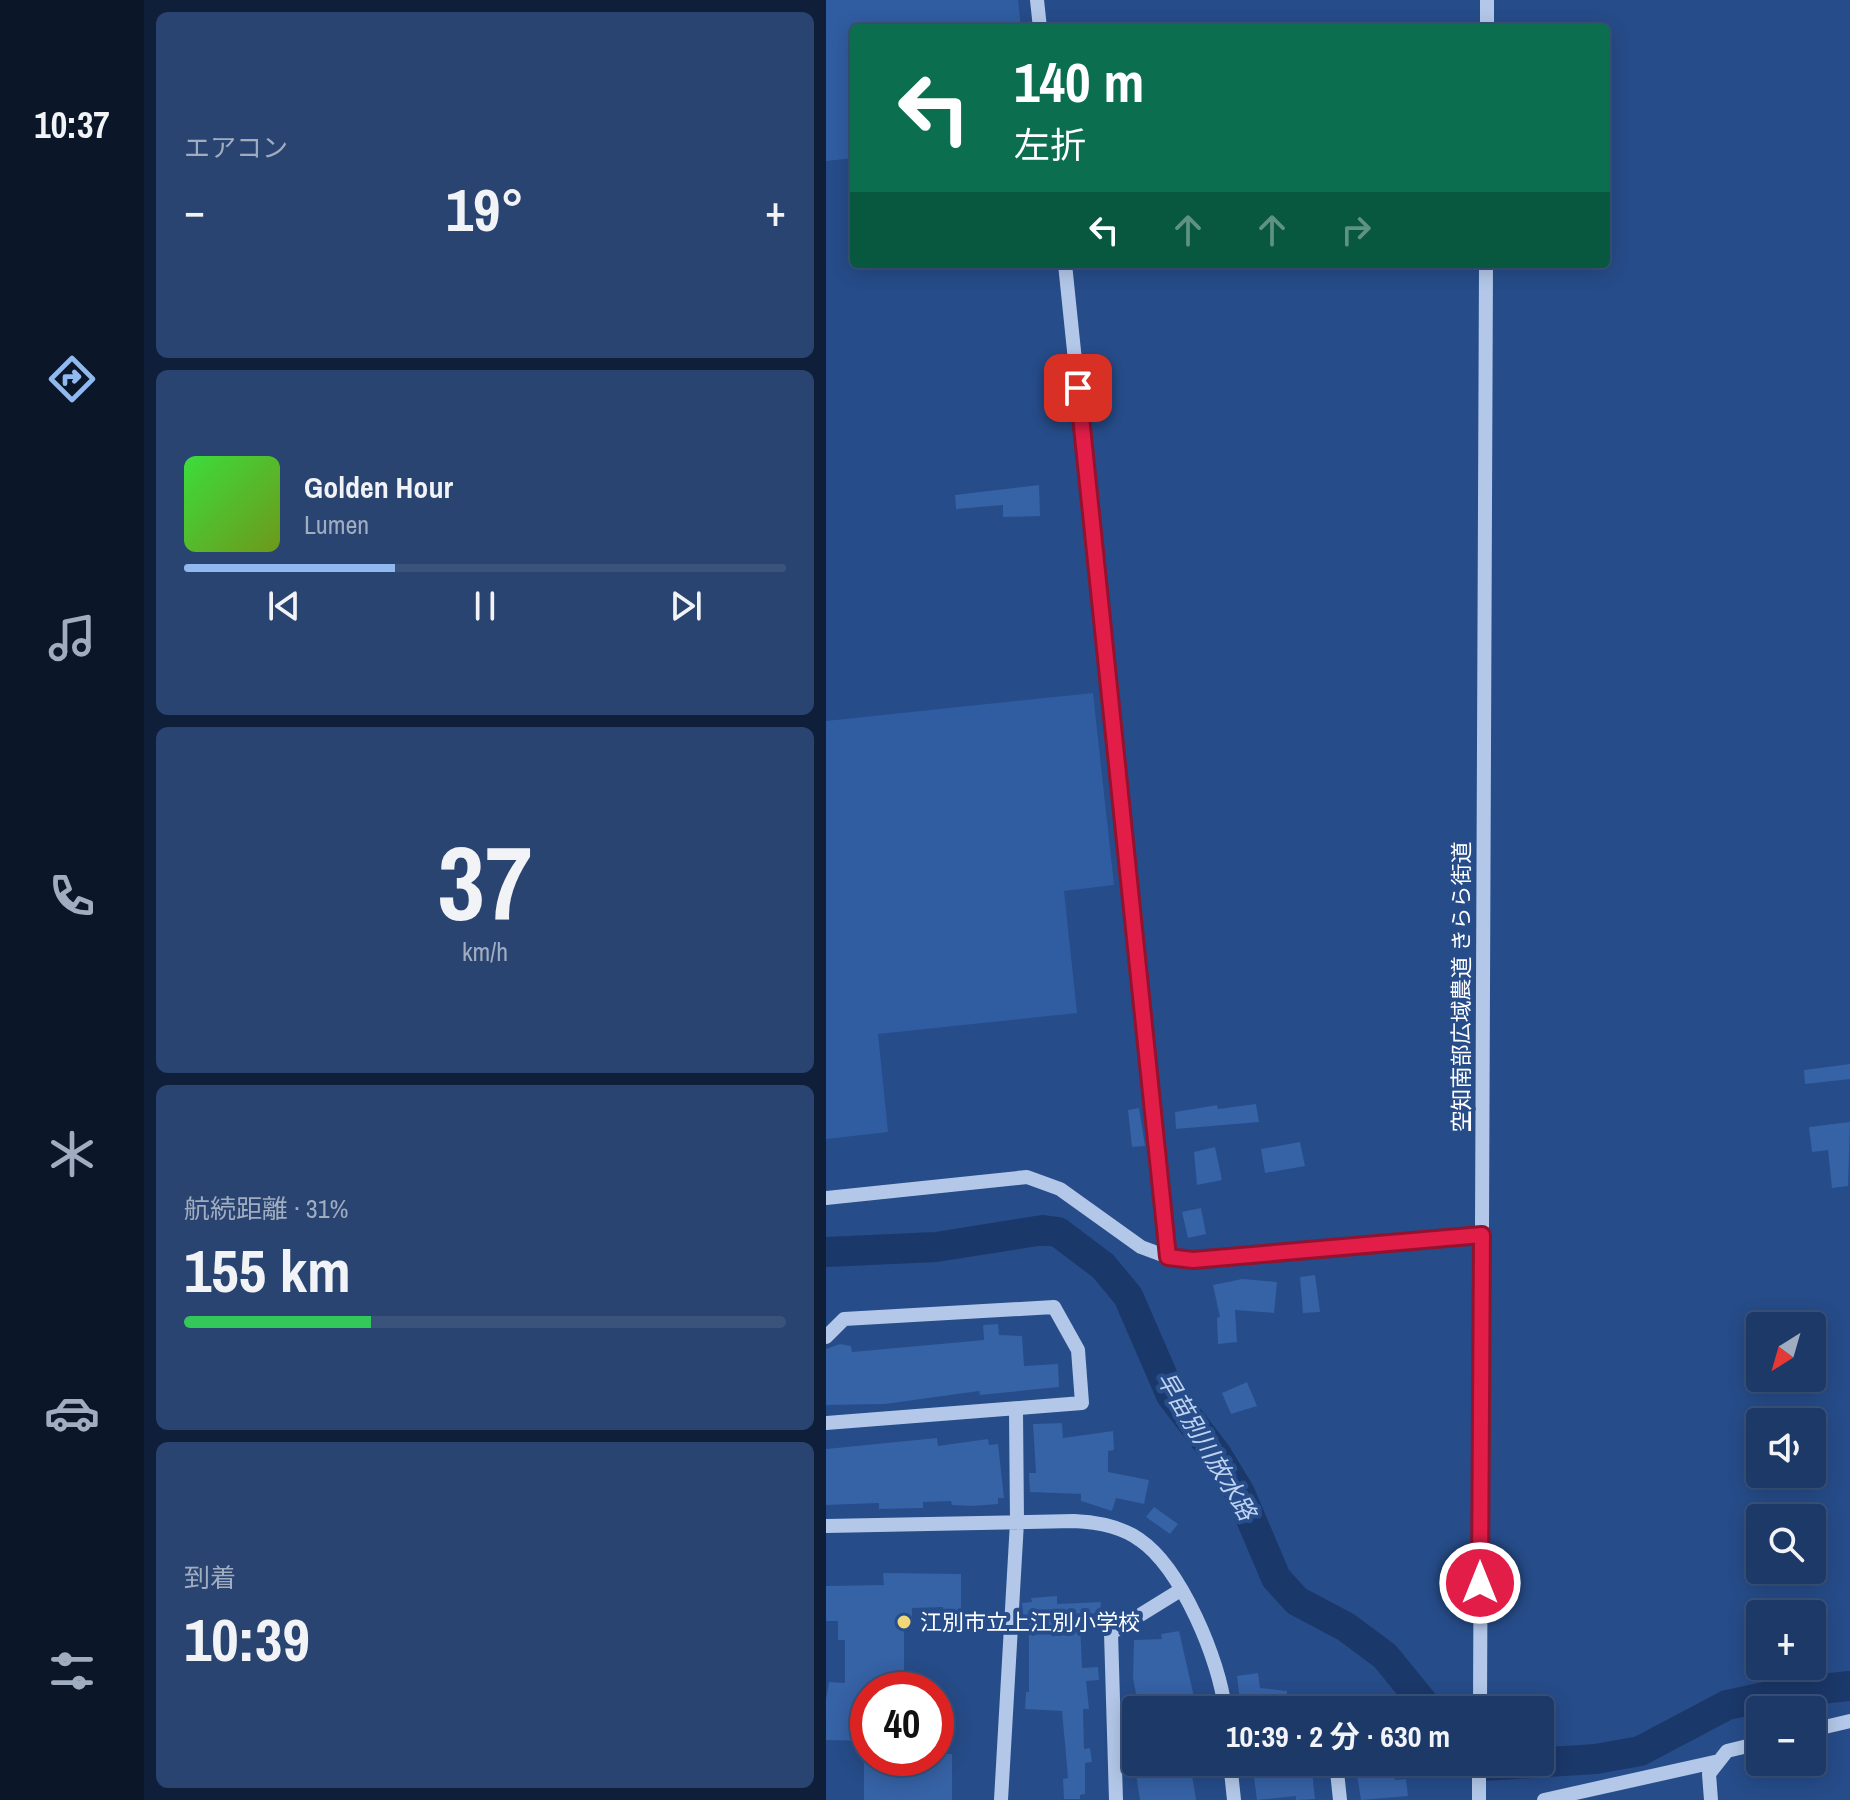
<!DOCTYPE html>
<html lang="ja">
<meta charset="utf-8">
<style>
:root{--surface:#1c3967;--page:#294470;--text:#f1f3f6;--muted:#a0acc0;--line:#3a537b;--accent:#90b9f0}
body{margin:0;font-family:"Archivo Narrow","Noto Sans JP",sans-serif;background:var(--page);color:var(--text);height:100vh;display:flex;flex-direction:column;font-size:30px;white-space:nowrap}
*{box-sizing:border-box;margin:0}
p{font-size:26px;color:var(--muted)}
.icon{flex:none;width:44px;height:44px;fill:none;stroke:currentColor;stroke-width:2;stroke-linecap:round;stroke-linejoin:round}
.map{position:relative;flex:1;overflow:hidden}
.side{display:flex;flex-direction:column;gap:12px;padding:12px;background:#0f1f39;width:682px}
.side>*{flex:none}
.guide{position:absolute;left:24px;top:24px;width:760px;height:244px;border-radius:8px;box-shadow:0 4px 20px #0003,0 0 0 2px var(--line);background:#0b6e4f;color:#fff;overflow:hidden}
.needle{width:52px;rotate:217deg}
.tools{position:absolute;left:920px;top:1312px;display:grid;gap:16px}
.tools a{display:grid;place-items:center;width:80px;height:80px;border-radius:8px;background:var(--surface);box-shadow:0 4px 20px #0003,0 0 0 2px var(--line);font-size:40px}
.speed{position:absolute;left:24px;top:1672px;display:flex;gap:16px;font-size:40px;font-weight:700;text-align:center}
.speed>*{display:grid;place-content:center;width:104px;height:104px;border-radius:50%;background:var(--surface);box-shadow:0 4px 20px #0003,0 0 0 2px var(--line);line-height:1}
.speed .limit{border:12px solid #d22;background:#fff;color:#111}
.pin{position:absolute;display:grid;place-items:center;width:68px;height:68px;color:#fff;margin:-34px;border-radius:16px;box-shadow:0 4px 12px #0006}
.me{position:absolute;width:88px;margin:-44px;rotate:0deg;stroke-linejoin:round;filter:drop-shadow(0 0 6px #0008)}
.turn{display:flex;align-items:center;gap:28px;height:168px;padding:0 32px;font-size:36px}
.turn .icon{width:104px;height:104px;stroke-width:2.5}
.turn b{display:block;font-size:56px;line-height:68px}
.lanes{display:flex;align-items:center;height:76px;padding:0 32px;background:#0003;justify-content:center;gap:40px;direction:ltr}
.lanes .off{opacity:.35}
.big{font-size:60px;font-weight:700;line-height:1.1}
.side .card{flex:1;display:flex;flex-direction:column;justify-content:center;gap:12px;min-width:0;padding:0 28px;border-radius:12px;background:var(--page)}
.side .dial{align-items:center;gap:0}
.dial b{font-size:104px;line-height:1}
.song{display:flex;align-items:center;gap:24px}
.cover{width:96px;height:96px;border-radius:12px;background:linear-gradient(135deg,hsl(120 70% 55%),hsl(80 70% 35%))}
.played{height:8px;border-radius:4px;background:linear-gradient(90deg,var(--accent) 35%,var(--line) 35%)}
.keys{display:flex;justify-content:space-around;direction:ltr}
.heat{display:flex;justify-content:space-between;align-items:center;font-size:44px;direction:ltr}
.charge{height:12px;border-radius:6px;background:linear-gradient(90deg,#34c759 31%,var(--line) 0)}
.trip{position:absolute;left:296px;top:1696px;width:432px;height:80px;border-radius:8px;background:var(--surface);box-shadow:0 4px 20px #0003,0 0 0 2px var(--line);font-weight:700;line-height:80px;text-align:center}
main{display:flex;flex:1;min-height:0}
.tabs{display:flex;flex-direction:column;width:144px;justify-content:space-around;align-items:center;background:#0b1729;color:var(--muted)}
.tabs .icon{width:56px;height:56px}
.tabs .current{color:var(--accent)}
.tabs b{font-size:36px;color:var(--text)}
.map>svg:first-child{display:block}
.green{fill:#305da1}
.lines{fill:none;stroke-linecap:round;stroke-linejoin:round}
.river{stroke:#1b386a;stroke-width:30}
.building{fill:#3662a6}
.minor{stroke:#b3c8e9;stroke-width:14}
.route-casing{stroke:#92132f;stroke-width:20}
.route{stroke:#e11d48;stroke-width:14}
.poi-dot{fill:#f3d678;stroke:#264c89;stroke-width:3}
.labels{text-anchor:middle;stroke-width:8;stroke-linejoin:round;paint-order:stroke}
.street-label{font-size:22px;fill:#fff;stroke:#264c89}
.poi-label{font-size:22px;fill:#fff;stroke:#264c89;text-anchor:start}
.water-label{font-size:24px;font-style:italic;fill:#bfd3f1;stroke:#264c89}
</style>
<main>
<nav class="tabs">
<b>10:37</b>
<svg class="icon current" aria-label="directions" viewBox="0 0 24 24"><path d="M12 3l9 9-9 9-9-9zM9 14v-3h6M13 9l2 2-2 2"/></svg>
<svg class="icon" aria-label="music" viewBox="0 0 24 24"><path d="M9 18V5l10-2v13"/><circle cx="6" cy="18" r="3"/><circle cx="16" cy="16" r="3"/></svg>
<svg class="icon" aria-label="phone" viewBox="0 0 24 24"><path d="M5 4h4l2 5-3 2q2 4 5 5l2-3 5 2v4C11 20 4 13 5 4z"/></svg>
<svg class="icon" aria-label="climate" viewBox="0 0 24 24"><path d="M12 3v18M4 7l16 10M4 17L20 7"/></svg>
<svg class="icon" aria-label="car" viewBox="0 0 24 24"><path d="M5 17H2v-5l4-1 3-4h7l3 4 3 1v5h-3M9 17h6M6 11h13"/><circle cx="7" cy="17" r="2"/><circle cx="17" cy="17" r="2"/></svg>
<svg class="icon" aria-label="filters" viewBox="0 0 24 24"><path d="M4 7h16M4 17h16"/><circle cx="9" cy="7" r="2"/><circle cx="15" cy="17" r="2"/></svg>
</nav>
<section class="side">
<div class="card"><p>エアコン</p>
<div class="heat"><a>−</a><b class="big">19°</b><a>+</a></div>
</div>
<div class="card">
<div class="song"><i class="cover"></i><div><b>Golden Hour</b><p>Lumen</p></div></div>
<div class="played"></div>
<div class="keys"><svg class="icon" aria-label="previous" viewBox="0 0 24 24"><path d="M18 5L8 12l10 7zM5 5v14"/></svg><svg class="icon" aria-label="pause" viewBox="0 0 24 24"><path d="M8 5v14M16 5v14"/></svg><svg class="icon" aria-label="next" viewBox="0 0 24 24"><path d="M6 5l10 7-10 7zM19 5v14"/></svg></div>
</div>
<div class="card dial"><b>37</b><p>km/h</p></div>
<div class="card"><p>航続距離 · 31%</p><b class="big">155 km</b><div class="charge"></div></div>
<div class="card"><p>到着</p><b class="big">10:39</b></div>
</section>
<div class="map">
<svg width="1024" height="1800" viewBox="0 0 1024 1800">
<rect width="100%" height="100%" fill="#264c89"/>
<!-- green -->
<path class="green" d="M0 0H192L195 28H28V158L0 161Z
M267 693 288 885 238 891 251 1013 52 1034 62 1132 0 1139V721Z"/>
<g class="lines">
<!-- river -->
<path class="river" d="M0 1252 110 1247 217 1230 232 1232 277 1266 302 1296 345 1395 391 1455 414 1493 450 1578 471 1601 520 1627 559 1656 603 1710
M652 1762 657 1766 770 1759 814 1751 901 1705 958 1693 1024 1686"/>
</g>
<!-- building -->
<path class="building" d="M213 485 214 516 177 517V505L130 509 129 495Z
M1024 1064V1079L979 1084 978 1070Z
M430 1104 433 1122 350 1129 349 1112 391 1105 392 1109Z
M313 1108 319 1146 306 1147 302 1110Z
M1024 1122 1022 1186 1006 1188 1002 1150 986 1152 983 1127Z
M474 1142 479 1166 439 1173 435 1149Z
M389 1147 396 1180 371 1185 368 1152Z
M375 1208 380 1234 362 1238 356 1212Z
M489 1275 494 1312 477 1313 474 1277Z
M416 1279 451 1282 448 1313 409 1310 411 1342 392 1344 391 1318 394 1317 387 1285Z
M172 1324 173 1335 196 1336 198 1366 232 1364 233 1387 154 1395 153 1391 59 1404 0 1405V1349L14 1344 25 1346 26 1352 158 1340 157 1325Z
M421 1382 431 1406 405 1414 396 1393Z
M236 1423 237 1438 287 1431 288 1450 282 1451V1472L323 1480 318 1504 290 1498 286 1511 255 1501V1494L204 1492 203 1473H210L207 1424Z
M111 1438 112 1446 162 1439 163 1445 172 1444 178 1498H172V1504L147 1506 126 1505 125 1501 97 1502V1508L53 1509V1503L0 1505V1449Z
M328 1507 352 1524 344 1534 320 1517Z
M57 1573 135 1574V1614L117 1615V1607L86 1608V1628H78V1690H42V1741L0 1740V1699L3 1682 19 1683V1640H12V1621H0V1586L58 1585Z
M231 1596V1604L275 1602 273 1622 254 1621 256 1668 272 1667 273 1680 260 1681 263 1709H257L258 1749 264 1748 266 1762 259 1763V1794L254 1795V1799H238L237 1779 242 1778 236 1711 199 1709 200 1692H203V1623H198L196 1603 206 1602 205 1598Z
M353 1631 368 1697 359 1698 360 1710H313L307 1678 308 1640 336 1639 335 1634Z
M432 1673 434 1688 461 1691V1695L437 1699 439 1710H415L411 1676Z
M110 1754H126V1800H38V1758H110Z
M346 1762H364L370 1800H314L309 1767Z
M426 1762H485L489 1799 470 1800V1796L431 1800Z
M567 1764 569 1780 580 1779 582 1796 535 1800 530 1769Z"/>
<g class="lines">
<!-- minor -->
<path class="minor" d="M211 0 214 28
M661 28V0
M239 264 342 1257
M0 1198 201 1177 234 1189 315 1247 342 1257 367 1260 656 1235
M0 1337 18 1319 228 1307 252 1350 256 1403 0 1423
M0 1526 248 1521C270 1522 295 1526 314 1540 355 1568 394 1661 399 1710
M654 1710 660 264
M986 1730 1024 1721
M404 1762 408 1800
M510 1762 514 1800
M653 1762V1800
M175 1800 191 1522 190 1410
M290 1800 285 1633 353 1591
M718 1800 893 1761
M885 1800 883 1774 901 1751 934 1743"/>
</g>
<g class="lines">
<defs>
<path id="route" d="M252 388 342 1257 367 1260 656 1235 654 1583"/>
</defs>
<!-- route casing -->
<use href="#route" class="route-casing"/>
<!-- route -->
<use href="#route" class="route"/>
</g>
<!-- markers -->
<circle class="poi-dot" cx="78" cy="1622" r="8"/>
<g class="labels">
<!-- street labels -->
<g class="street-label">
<text transform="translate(635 987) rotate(-90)" y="8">空知南部広域農道 きらら街道</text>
</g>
<!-- poi labels -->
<g class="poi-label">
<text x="94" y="1630">江別市立上江別小学校</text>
</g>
<!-- water labels -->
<g class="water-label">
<text transform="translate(380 1446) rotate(59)" y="8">早苗別川放水路</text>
</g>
</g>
</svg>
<div class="tools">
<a><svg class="needle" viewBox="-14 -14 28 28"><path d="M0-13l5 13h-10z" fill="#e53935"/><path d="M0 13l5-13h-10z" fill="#a0acc0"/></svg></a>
<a><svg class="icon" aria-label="sound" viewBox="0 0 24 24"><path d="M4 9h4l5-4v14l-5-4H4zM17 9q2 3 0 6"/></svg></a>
<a><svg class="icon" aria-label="search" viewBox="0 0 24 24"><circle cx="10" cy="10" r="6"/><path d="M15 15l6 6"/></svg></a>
<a>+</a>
<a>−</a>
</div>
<div class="speed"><div class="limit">40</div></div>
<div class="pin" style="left:252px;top:388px;background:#d93025"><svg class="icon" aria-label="arrive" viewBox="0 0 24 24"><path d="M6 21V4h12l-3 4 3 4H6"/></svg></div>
<svg class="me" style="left:654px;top:1583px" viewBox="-20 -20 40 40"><circle r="17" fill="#e11d48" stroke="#fff" stroke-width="3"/><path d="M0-11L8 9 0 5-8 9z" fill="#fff"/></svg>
<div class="trip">10:39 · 2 分 · 630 m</div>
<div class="guide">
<div class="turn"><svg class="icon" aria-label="left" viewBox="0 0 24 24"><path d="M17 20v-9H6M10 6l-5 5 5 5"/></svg><div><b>140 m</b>左折</div></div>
<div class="lanes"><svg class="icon" aria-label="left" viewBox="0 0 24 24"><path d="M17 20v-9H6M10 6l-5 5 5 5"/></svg><svg class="icon off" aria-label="ahead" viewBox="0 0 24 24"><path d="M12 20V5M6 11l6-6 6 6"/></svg><svg class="icon off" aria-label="ahead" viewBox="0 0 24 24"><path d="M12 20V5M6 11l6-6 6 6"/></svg><svg class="icon off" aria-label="right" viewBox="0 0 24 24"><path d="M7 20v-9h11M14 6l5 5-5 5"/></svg></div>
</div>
</div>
</main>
